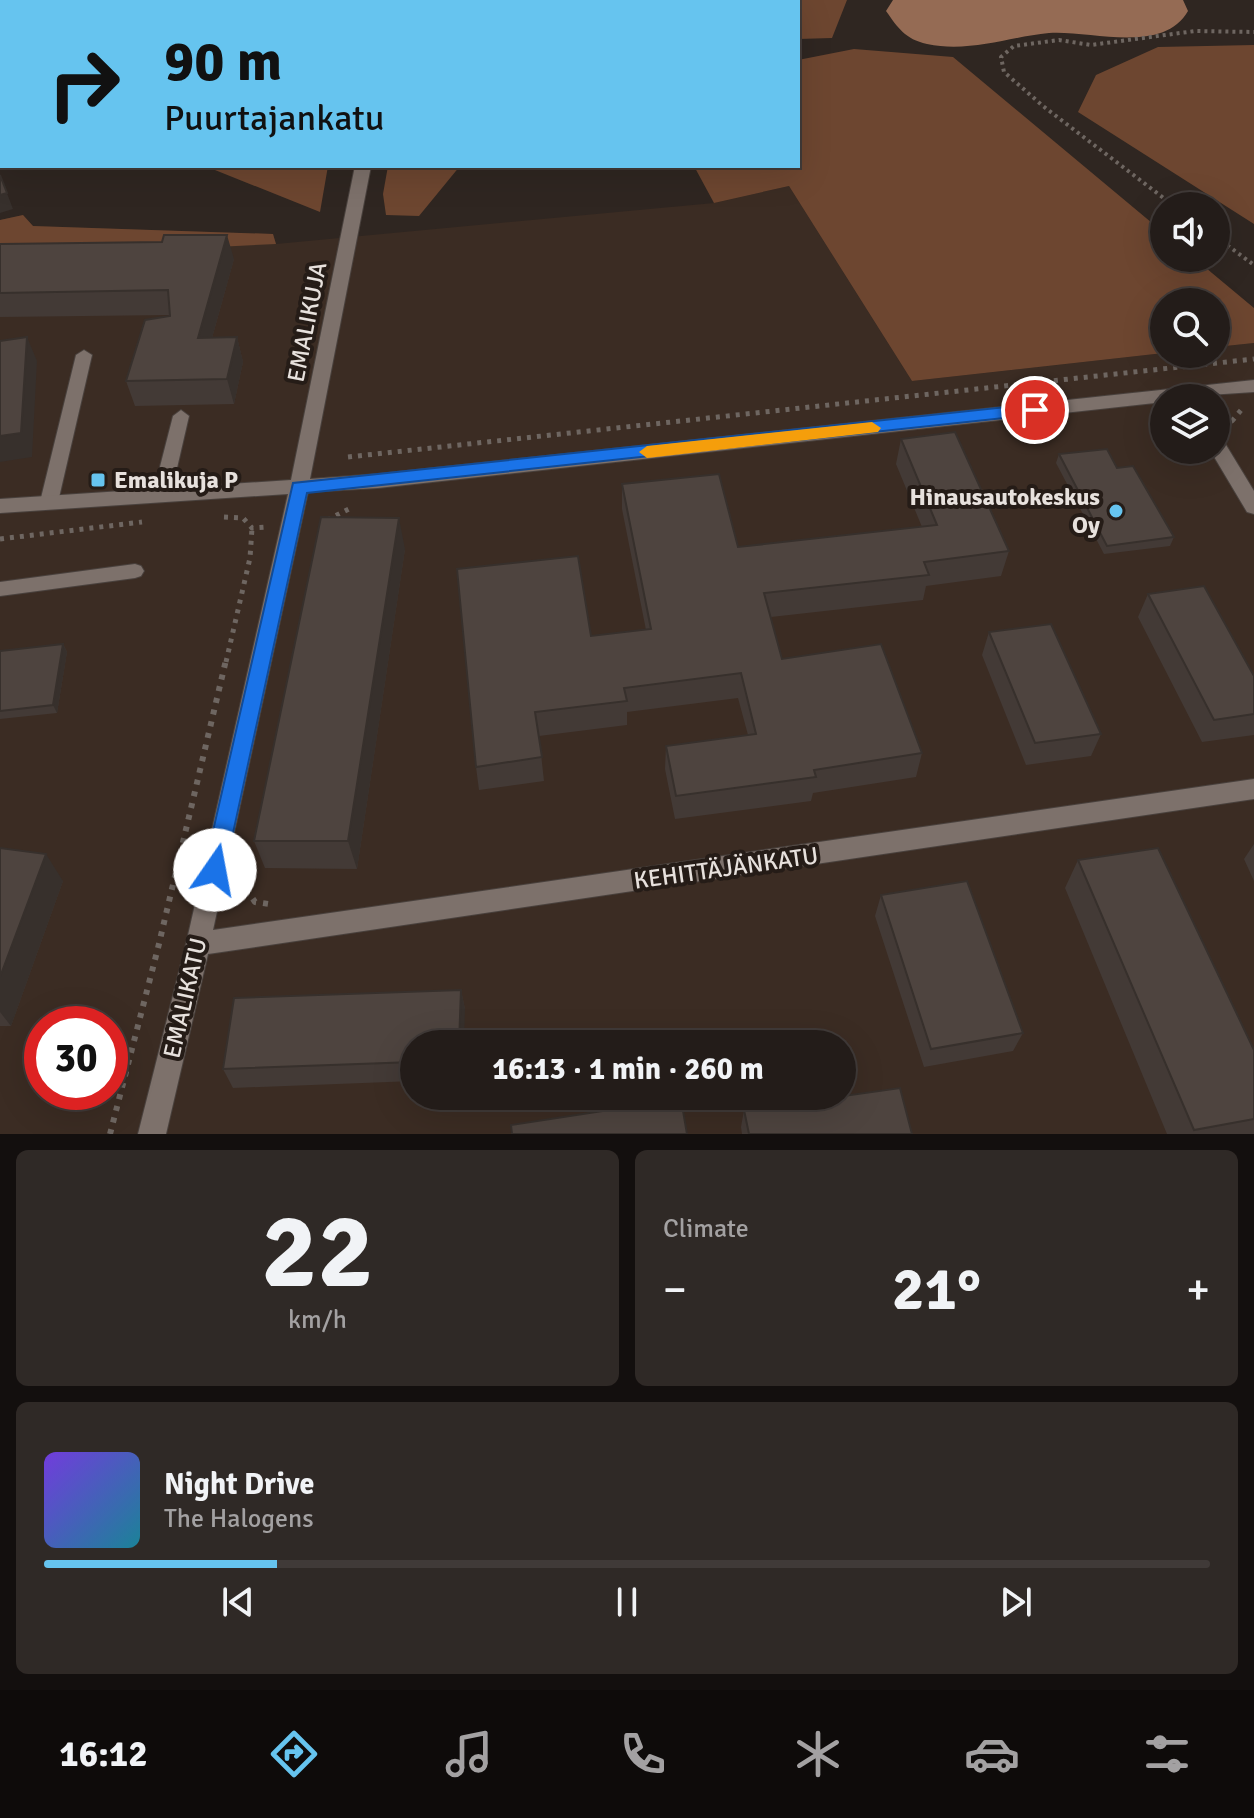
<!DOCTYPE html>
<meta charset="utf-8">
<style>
:root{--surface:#231c19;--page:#2f2926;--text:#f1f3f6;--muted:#a3a1a2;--line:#403a38;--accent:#66c4ef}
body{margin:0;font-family:Signika,sans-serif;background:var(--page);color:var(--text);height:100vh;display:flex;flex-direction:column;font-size:30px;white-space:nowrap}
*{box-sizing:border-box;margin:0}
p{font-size:26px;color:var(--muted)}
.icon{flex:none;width:44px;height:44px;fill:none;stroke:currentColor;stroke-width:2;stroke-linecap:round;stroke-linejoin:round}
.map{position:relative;height:1134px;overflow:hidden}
.panel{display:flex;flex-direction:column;gap:16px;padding:16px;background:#130f0e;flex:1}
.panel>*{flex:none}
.guide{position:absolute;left:0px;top:0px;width:800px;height:168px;box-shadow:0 8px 32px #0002,0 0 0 2px var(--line);background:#66c4ef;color:#111;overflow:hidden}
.controls{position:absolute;left:1150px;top:192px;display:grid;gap:16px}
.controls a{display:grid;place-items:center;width:80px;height:80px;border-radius:50%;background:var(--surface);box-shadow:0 8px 32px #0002,0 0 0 2px var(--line);font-size:40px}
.speed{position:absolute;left:24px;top:1006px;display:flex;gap:16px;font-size:40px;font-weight:700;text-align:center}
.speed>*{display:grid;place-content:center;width:104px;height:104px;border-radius:50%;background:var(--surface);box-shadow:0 8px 32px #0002,0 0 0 2px var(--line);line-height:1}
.speed .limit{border:12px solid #d22;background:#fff;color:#111}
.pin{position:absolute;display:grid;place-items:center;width:68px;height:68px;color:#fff;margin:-34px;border:4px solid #fff;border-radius:50%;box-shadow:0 2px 8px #0007}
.me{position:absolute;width:88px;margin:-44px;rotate:12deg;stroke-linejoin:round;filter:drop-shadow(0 0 6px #0008)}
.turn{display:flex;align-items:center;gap:28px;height:168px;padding:0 32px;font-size:36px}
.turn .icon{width:104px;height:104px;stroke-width:2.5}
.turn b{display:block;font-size:56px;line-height:68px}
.big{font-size:60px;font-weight:800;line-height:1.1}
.panel .widget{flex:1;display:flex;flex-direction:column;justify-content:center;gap:12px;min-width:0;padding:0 28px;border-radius:12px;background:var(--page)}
.panel .dial{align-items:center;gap:0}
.dial b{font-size:104px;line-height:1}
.song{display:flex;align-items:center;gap:24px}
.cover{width:96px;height:96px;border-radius:12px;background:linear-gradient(135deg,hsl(260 70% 55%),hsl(190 70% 35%))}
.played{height:8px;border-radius:4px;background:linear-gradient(90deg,var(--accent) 20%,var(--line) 20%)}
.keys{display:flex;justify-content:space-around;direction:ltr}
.heat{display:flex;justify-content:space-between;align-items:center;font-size:44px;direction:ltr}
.panel .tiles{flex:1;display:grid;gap:16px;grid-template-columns:1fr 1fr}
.widget:last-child{grid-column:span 2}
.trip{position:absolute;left:400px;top:1030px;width:456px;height:80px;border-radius:40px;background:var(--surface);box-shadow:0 8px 32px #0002,0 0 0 2px var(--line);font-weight:800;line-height:80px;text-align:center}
.menu{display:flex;height:128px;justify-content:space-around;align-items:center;background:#0e0b0a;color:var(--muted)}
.menu .icon{width:56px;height:56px}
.menu .active{color:var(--accent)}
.menu b{font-size:36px;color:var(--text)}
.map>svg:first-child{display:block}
.built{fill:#3b2c23;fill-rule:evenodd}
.forest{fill:#6d4630}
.water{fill:#956b54}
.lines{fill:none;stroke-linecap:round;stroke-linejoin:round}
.lane-casing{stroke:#49413d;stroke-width:2}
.street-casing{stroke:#49413d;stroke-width:2}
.path-far2{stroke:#6e6661;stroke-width:4;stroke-dasharray:3 4;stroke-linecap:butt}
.path-far1{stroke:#6e6661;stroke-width:5;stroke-dasharray:4 6;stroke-linecap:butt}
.path{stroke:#6e6661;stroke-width:6;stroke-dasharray:5 7;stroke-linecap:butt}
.lane{fill:#7d716b;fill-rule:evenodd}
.street{fill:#7d716b;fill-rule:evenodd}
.wall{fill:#433a36}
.shaded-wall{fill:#37302c}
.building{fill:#4e443f;stroke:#37302c;stroke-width:2}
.route{fill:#1a73e8;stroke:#114b97;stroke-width:2}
.slow{fill:#f59e0b}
.poi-dot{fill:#66c4ef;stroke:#251c17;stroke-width:3}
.labels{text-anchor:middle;stroke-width:8;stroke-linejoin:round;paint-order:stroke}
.street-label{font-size:24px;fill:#e7e1dd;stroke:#251c17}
.poi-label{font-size:24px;font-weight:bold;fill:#e7e1dd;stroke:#251c17;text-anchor:start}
</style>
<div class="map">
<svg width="1254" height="1134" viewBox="0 0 1254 1134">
<rect width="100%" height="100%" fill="#2f2621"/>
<!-- built -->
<path class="built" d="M789 186 912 381 1164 353 1216 354V347L1254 343V1134H0V220L23 215 33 226 273 234 276 244 714 203ZM1164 398H1216V450H1164ZM42 1024H110V1092H42ZM414 1044H842V1096H414Z"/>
<!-- forest -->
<path class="forest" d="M0 0H847L832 38 798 39V2H2L0 108Z
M1254 45V224L1078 112 1096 75 1158 47Z
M854 49 953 57 1164 233V258H1194L1254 308V343L1216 347V302H1164V353L912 381 789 186 714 203 694 166H798V60Z
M205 166H328L320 212Z
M388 166H460L419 216 386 215 383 194Z
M23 215 33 226 273 234 276 244 0 258V220Z"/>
<!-- water -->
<path class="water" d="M893 0H1183L1188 11C1163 55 1090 30 1049 33 1008 37 969 53 927 44 905 39 898 28 886 11Z"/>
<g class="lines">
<defs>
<path id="lane" d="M84 350 92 355 58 502 49 508 40 502 76 355Z
M181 410 189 416 171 494 162 500 153 494 173 416Z
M135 564 141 566 144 571 141 576 135 578 0 596V582Z"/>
<path id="street" d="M355 166H371L310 479 378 474 1254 380V392L1164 398V402L378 488 308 492 213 930 1254 779V799L208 954 166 1134H138L186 944 288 494 0 513V499L291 480Z
M1216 439 1223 440 1254 491V514L1247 512 1210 450H1216Z"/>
</defs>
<!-- lane casing -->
<use href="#lane" class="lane-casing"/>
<!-- street casing -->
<use href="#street" class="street-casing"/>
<!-- path-far2 -->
<path class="path-far2" d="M152 0 166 2
M488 2 499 0
M1174 206 1043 106 1004 72 1001 57 1014 46 1059 40 1091 45 1195 31 1254 32
M1216 237 1254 265"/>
<!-- path-far1 -->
<path class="path-far1" d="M1222 423 1232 421 1242 409
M348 457 1254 359
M224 517 243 518 252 528 266 527
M327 520 353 507
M0 539 142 522
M226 662 250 558 252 528"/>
<!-- path -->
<path class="path" d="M242 878 243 885 255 902 269 904
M110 1134 158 948 226 660"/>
<!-- lane -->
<use href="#lane" class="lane"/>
<!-- street -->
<use href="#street" class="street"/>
</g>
<!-- wall -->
<path class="wall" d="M0 244 234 259 212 338 237 337 243 362 234 404 135 406 126 381 170 315 0 317Z
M901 439 1009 551 1001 576 926 586 923 600 771 617 782 659 922 753 916 777 813 793 811 801 675 819 665 769 666 746 748 735 738 698 627 712V725L539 736 544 781 479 790 476 767 591 636 646 630 622 509V484L738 547 922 527 896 464Z
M1059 454 1174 537 1170 546 1104 554 1056 463Z
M405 549 357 869 265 868 254 841Z
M1148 594 1254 676V735L1202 742 1138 617Z
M989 632 1101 734 1091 756 1026 765 982 655Z
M63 644 67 652 57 713 0 719V651Z
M1254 844V881L1244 859Z
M0 848 63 881 11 1026H0Z
M1078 860 1254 1050V1134H1167L1065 888Z
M881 895 1023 1033 1013 1051 924 1067 875 916Z
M461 990 465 1009 414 1044V1081L233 1088 223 1069Z
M744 1110 912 1134H742L741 1127Z"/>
<!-- shaded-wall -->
<path class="shaded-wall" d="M0 175 13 209 0 213Z
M227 235 234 259 205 363 198 338Z
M27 337 37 361 32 457 0 462V436Z
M237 337 243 362 234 404 227 379Z
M399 518 405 549 357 869 348 841Z
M63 644 67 652 57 713 53 705Z
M46 854 63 881 11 1026 0 1012V977Z
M461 990 465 1009 464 1044H459Z"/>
<!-- building -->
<path class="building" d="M0 175 7 193 0 195Z
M164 235H227L198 338 237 337 227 379 126 381 145 320 170 316 168 290 0 293V244L162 242Z
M27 337 21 433 0 436V341Z
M955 432 1009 551 924 562 929 575 764 593 782 659 881 644 922 753 814 770 816 777 676 796 666 746 756 734 741 673 624 688 627 701 535 712 542 757 476 767 457 569 578 556 591 636 651 629 622 484 719 474 738 547 937 525 901 439Z
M1107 449 1117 468 1133 466 1174 537 1107 546 1059 454Z
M321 517 399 518 348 841H254Z
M1204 586 1254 676V714L1214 720 1148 594Z
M1051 624 1101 734 1035 743 989 632Z
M63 644 53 705 0 711V651Z
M0 848 46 854 0 977Z
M1158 848 1254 1050V1119L1194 1130 1078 860Z
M967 881 1023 1033 931 1049 881 895Z
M461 990 459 1044H414V1062L223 1069 234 998Z
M900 1088 912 1134H749L744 1110Z
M681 1099 687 1134H512L511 1125Z"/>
<!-- route -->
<path class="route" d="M1035 404 1043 410 1041 414 307 493 225 870 222 876 215 879 207 876 204 870 293 483Z"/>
<!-- slow -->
<path class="slow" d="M872 422 881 428 878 432 647 458 639 452 647 446Z"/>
<!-- markers -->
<g class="poi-dot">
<rect x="90" y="472" width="16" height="16" rx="4"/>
<circle cx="1116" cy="511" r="8"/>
</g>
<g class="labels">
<!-- street labels -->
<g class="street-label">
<text transform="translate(307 322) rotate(-79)" y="8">EMALIKUJA</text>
<text transform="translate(726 868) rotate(-8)" y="8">KEHITTÄJÄNKATU</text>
<text transform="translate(185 998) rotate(-77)" y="8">EMALIKATU</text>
</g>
<!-- poi labels -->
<g class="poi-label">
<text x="114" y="488">Emalikuja P</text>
<text x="1100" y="505" text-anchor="end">Hinausautokeskus<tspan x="1100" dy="28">Oy</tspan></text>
</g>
</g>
</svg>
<div class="controls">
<a><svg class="icon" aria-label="sound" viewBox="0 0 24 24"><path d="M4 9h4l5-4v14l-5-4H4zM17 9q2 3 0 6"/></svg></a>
<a><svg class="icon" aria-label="search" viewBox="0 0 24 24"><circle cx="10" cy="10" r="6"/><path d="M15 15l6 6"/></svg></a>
<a><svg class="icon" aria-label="layers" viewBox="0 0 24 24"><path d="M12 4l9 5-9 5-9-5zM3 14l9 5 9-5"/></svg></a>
</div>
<div class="speed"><div class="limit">30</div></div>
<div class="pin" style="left:1035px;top:410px;background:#d93025"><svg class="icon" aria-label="arrive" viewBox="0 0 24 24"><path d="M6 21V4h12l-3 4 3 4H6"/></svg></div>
<svg class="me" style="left:215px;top:870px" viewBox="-20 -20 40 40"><circle r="19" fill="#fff"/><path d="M0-13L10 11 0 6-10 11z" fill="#1a73e8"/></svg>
<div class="trip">16:13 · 1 min · 260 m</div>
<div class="guide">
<div class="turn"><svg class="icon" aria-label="right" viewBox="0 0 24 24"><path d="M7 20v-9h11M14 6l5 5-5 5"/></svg><div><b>90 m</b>Puurtajankatu</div></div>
</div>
</div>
<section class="panel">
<div class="tiles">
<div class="widget dial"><b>22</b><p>km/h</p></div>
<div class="widget"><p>Climate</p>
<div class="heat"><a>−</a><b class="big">21°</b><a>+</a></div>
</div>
<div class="widget">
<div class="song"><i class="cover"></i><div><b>Night Drive</b><p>The Halogens</p></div></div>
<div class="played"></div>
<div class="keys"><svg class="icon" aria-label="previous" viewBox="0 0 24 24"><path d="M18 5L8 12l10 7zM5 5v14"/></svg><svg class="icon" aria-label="pause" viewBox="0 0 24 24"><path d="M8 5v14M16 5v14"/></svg><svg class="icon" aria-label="next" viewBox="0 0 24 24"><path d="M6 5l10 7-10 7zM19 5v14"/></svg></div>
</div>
</div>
</section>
<nav class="menu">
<b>16:12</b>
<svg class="icon active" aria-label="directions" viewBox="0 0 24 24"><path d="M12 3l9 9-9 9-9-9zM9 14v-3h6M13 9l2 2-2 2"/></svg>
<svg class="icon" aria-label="music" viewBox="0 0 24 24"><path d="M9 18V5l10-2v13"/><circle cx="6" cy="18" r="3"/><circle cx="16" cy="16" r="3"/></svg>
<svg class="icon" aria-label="phone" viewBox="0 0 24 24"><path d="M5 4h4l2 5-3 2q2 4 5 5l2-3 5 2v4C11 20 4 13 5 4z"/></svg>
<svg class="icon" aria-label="climate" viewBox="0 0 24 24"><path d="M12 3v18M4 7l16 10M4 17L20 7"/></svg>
<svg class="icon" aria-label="car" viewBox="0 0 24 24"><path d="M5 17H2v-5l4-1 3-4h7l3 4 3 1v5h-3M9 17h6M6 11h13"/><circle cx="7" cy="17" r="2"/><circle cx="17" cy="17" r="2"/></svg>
<svg class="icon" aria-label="filters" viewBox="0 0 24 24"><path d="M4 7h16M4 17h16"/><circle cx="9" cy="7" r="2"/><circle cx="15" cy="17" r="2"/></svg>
</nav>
